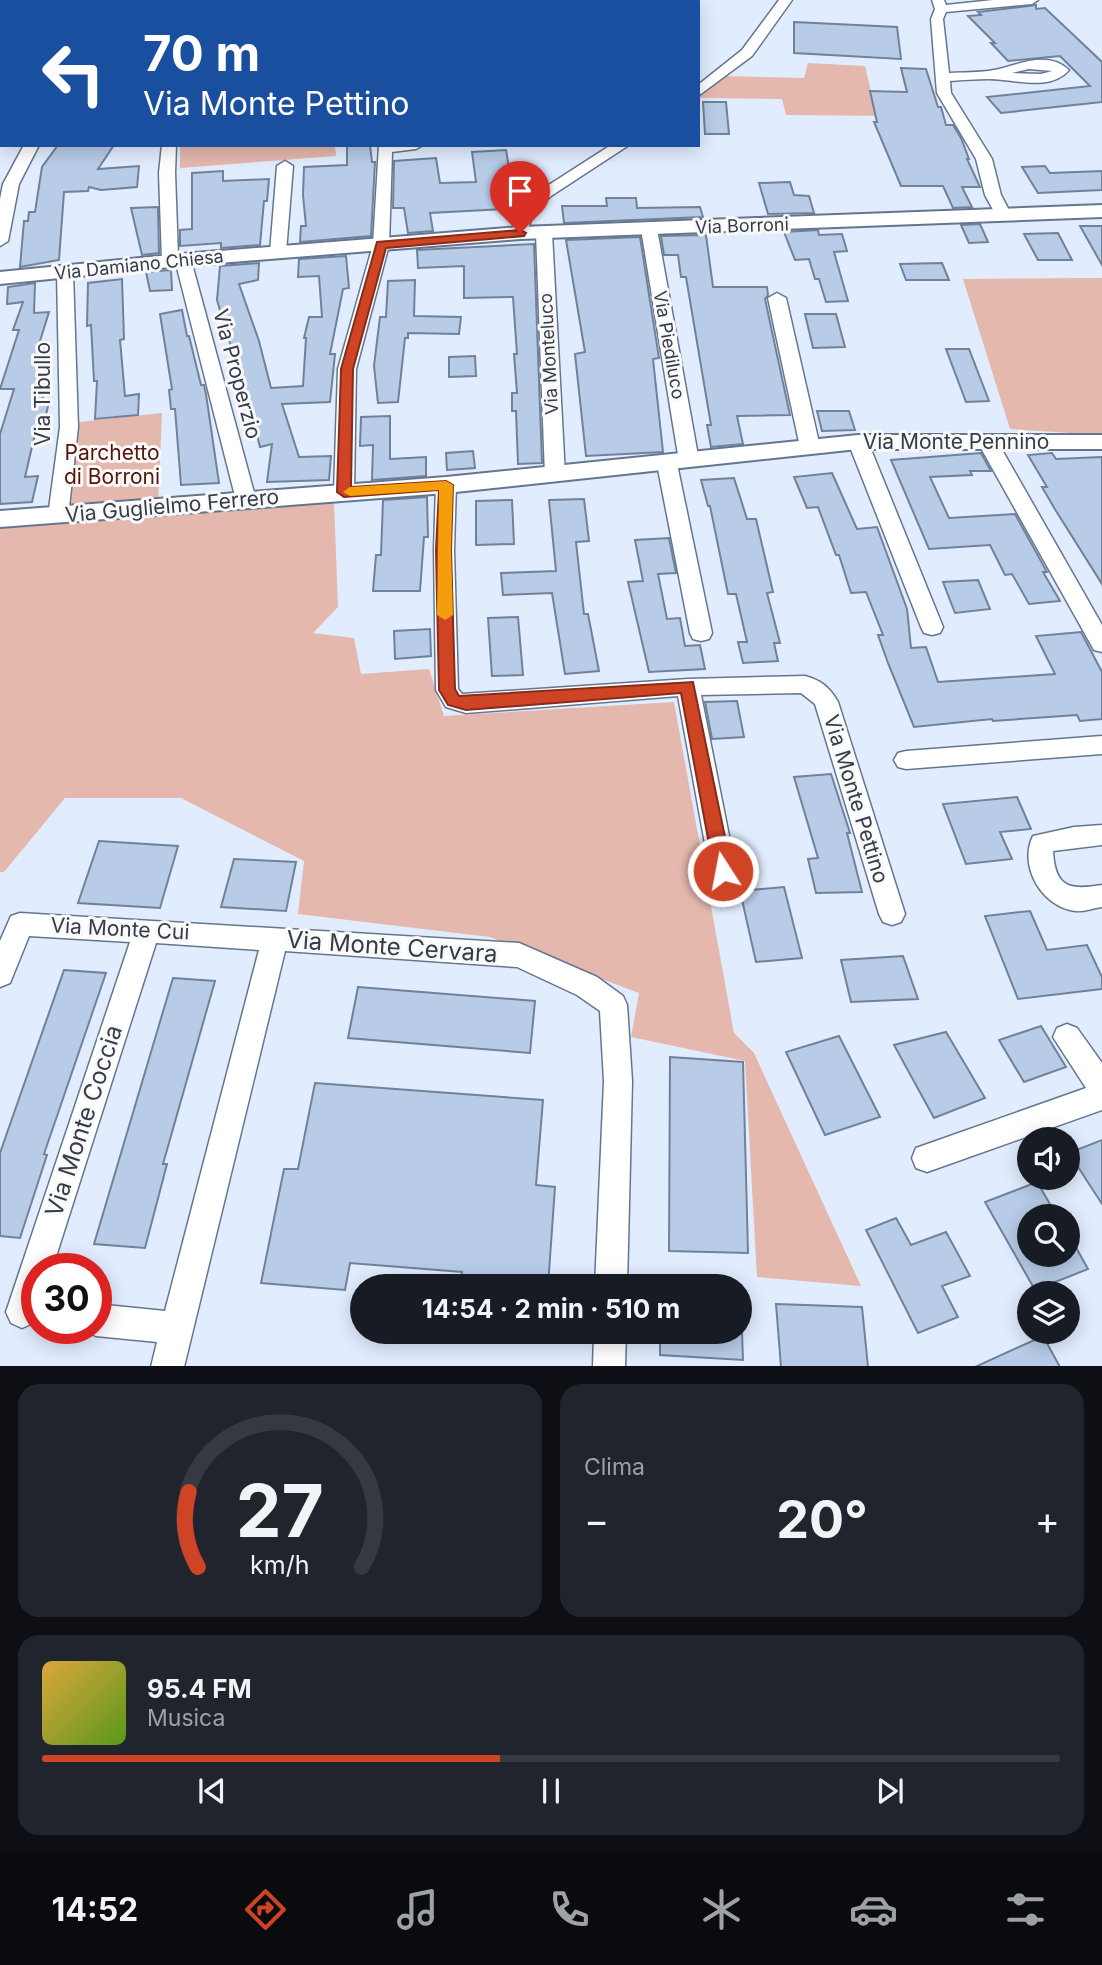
<!DOCTYPE html>
<html lang="it">
<meta charset="utf-8">
<style>
:root{--surface:#171b24;--page:#20242c;--text:#f1f3f6;--muted:#9ea1a6;--line:#363941;--accent:#ce4425}
body{margin:0;font-family:Inter,sans-serif;background:var(--page);color:var(--text);height:100vh;display:flex;flex-direction:column;font-size:26px;white-space:nowrap}
*{box-sizing:border-box;margin:0}
p{font-size:23px;color:var(--muted)}
.icon{flex:none;width:38px;height:38px;fill:none;stroke:currentColor;stroke-width:2;stroke-linecap:round;stroke-linejoin:round}
.map{position:relative;height:1366px;overflow:hidden}
.drawer{display:flex;flex-direction:column;gap:18px;padding:18px;background:#0d0f14;flex:1}
.drawer>*{flex:none}
.hud{position:absolute;left:0px;top:0px;width:700px;height:147px;box-shadow:0 4px 18px #0003;background:#1a4fa0;color:#fff;overflow:hidden}
.tools{position:absolute;left:1017px;top:1127px;display:grid;gap:14px}
.tools a{display:grid;place-items:center;width:63px;height:63px;border-radius:50%;background:var(--surface);box-shadow:0 4px 18px #0003;font-size:35px}
.speed{position:absolute;left:21px;top:1253px;display:flex;gap:14px;font-size:35px;font-weight:700;text-align:center}
.speed>*{display:grid;place-content:center;width:91px;height:91px;border-radius:50%;background:var(--surface);box-shadow:0 4px 18px #0003;line-height:1}
.speed .limit{border:10px solid #d22;background:#fff;color:#111}
.pin{position:absolute;display:grid;place-items:center;width:60px;height:60px;color:#fff;margin:-72px -30px;border-radius:50% 50% 50% 0;rotate:-45deg;box-shadow:0 0 7px #0007}
.pin .icon{rotate:45deg}
.me{position:absolute;width:77px;margin:-38px;rotate:349deg;stroke-linejoin:round;filter:drop-shadow(0 0 5px #0008)}
.turn{display:flex;align-items:center;gap:24px;height:147px;padding:0 28px;font-size:32px}
.turn .icon{width:91px;height:91px;stroke-width:2.5}
.turn b{display:block;font-size:49px;line-height:60px}
.big{font-size:52px;font-weight:700;line-height:1.1}
.drawer .card{flex:1;display:flex;flex-direction:column;justify-content:center;gap:10px;min-width:0;padding:0 24px;border-radius:21px;background:var(--page)}
.drawer .dial{align-items:center;gap:0}
.dial svg{height:182px;overflow:visible;fill:none;stroke:var(--line);stroke-width:7;stroke-linecap:round;text-anchor:middle}
.dial text{fill:var(--text);stroke:none}
.song{display:flex;align-items:center;gap:21px}
.cover{width:84px;height:84px;border-radius:10px;background:linear-gradient(135deg,hsl(40 70% 55%),hsl(90 70% 35%))}
.played{height:7px;border-radius:4px;background:linear-gradient(90deg,var(--accent) 45%,var(--line) 45%)}
.keys{display:flex;justify-content:space-around;direction:ltr}
.heat{display:flex;justify-content:space-between;align-items:center;font-size:38px;direction:ltr}
.drawer .tiles{flex:1;display:grid;gap:18px;grid-template-columns:1fr 1fr}
.card:last-child{grid-column:span 2}
.trip{position:absolute;left:350px;top:1274px;width:402px;height:70px;border-radius:35px;background:var(--surface);box-shadow:0 4px 18px #0003;font-weight:700;line-height:70px;text-align:center}
.menu{display:flex;height:112px;justify-content:space-around;align-items:center;background:#090b0e;color:var(--muted)}
.menu .icon{width:49px;height:49px}
.menu .active{color:var(--accent)}
.menu b{font-size:32px;color:var(--text)}
.map>svg:first-child{display:block}
.green{fill:#e4b8ad}
.building{fill:#b8cce8;stroke:#70819b;stroke-width:2}
.lines{fill:none;stroke-linecap:round;stroke-linejoin:round}
.minor-casing{stroke:#64768f;stroke-width:3}
.tertiary-casing{stroke:#64768f;stroke-width:4}
.minor{fill:#fff;fill-rule:evenodd}
.tertiary{fill:#fff;fill-rule:evenodd}
.route{fill:#ce4425;stroke:#862c18;stroke-width:2}
.slow{fill:#f59e0b}
.labels{text-anchor:middle;stroke-width:6;stroke-linejoin:round;paint-order:stroke}
.far-street-label{font-size:18px;fill:#353d48;stroke:#f9f9f9}
.street-label{font-size:21px;fill:#353d48;stroke:#f9f9f9}
.park-label{font-size:21px;fill:#541609;stroke:#f9f9f9}
.near-street-label{font-size:24px;fill:#353d48;stroke:#f9f9f9}
</style>
<div class="map">
<svg width="1102" height="1367" viewBox="0 0 1102 1367">
<rect width="100%" height="100%" fill="#e1edff"/>
<!-- green -->
<path class="green" d="M808 63 865 66 873 100 895 116 786 115 782 99 698 98 724 76 804 78Z
M180 145H335L336 156 180 168Z
M1102 278V435L1010 429 963 279Z
M162 413 158 507 59 516 70 423Z
M334 501 338 607 313 633 354 638 361 674 429 669 444 716 674 702 734 1033 754 1053 861 1286 757 1277 745 1061 631 1037 639 993 490 937 298 914 304 861 181 798H65L4 872H0V523Z"/>
<!-- building -->
<path class="building" d="M1036 5V9L1045 8 1102 62V102L1001 113 987 97 1090 86 1060 56 1008 61 991 43H995L968 16 981 15 978 12Z
M794 22 897 27 901 59 794 53Z
M901 68 926 69 938 107H941L946 125H953L961 138 969 159H967L980 187H962L972 207 953 208 943 186H901L874 122H877L870 91 907 92Z
M703 102H726L729 134H705Z
M58 145H114L98 169 139 166 137 187 101 190 89 187 88 191 64 192 59 260 20 267 24 221H28L29 212H35L42 167Z
M347 145H370L372 162H375L371 236 300 242 301 226H306L303 195 304 167 347 165Z
M506 150 511 179 500 180 504 209 430 213 433 231 408 233 404 208H393L394 161 436 158 440 183 476 182 472 152Z
M1045 166 1050 173 1102 171V190L1038 193 1022 167Z
M223 171V181L269 179 267 201H264L260 245 221 248V243L180 246V230L192 229V173Z
M790 182 794 195 809 196 814 213 768 214 759 183Z
M606 198H636L637 208 700 207 703 217 564 223 562 206H607Z
M158 207 159 253 142 255 131 208Z
M980 224 988 242 969 243 961 225Z
M1080 226H1102V265Z
M818 230 819 235 842 234 847 251 834 252 848 301 826 302 819 279H815L809 259 795 260 784 232Z
M1058 233 1072 260H1038L1024 234Z
M706 235 713 287H767L768 295 765 299 790 415 737 416 743 444 711 447 707 425H711L686 277H681L678 255H664L661 236Z
M640 237 659 358 653 359 663 452 586 456 575 354 585 352 566 240Z
M534 244 542 463 518 464 516 411H512V393H517L514 354H517L513 297 464 298V266L418 268 417 250Z
M346 256 349 288 343 289 330 354H335L330 402 282 404 299 457 331 456 329 480 267 482 272 444 260 447 235 349H232L226 332 217 300 220 266 259 263 258 280 239 284 259 341 271 388 303 386 306 338H304L309 317H322L319 276 298 277 299 259Z
M942 263 949 280H906L900 264Z
M171 270 172 290 150 291 146 272Z
M122 279 124 339 120 340 125 396 139 394 138 415 95 419 97 381H94L91 325 87 326 88 283Z
M415 280 414 316 461 317 459 334 408 333V338H405L398 402 378 403 374 366 380 317H386L388 281Z
M35 283 34 313 49 312 40 341H46L38 370 52 369 42 401H49L45 420 38 421 25 477 38 476 32 502 0 504V434L14 389H0L19 330H13L23 302 7 304 8 287Z
M182 310 187 336H189L201 385H204L206 394 219 483 181 485 175 409H171L169 390 172 389 160 314Z
M805 314H836L845 347 813 348Z
M946 349H969L989 401 966 402Z
M475 356 476 376 449 377V357Z
M817 411H849L855 430 822 431Z
M390 416V459L426 457V476L372 480 373 445 360 446 361 417Z
M473 451 475 468 447 470 446 453Z
M981 453 991 471H970L972 475 930 477 949 518 1015 514 1047 572H1043L1060 601 1029 604 1012 574 1005 575 990 545 929 549 891 460Z
M1052 453 1056 459 1102 457V584L1056 511 1042 487H1047L1028 455Z
M832 473 857 529 877 527 907 609 911 648 926 647 938 682 1055 674 1036 636 1081 632 1102 672V719L1080 721 1077 715 993 721 992 719 914 727 888 663 878 635H883L866 592 851 593 839 555H836L818 507 807 508 794 477Z
M734 478 747 519H756L773 592 767 593 780 643H774L778 661 743 663 738 642H747L736 594H728L710 506H708L701 480Z
M427 497 428 537H424L420 591H373L376 555H381L383 500Z
M584 499 589 541 576 542 584 614H588L599 671 565 674 552 593 503 595 501 573 556 571 549 500Z
M512 500 514 544 476 545V501Z
M669 538 676 573 658 574 667 619 680 618 685 646 700 645 705 669 649 672 628 582 643 581 635 540Z
M978 580 990 609 955 613 943 582Z
M518 617 523 675 492 676 488 618Z
M430 629 431 656 395 659 394 631Z
M737 701 744 737 712 739 705 702Z
M831 774 850 833H847L862 892 816 893 808 859 818 858 794 777Z
M1017 797 1031 829 1000 832 1012 859 966 864 943 804Z
M99 841 178 846 160 908 78 903Z
M234 859 296 862 286 911 221 907Z
M784 887 802 958 756 962 740 891Z
M1030 911 1047 950 1087 945 1102 977V989L1018 999 985 916Z
M903 956 918 999 851 1002 841 960Z
M64 970 106 973 44 1154 47 1155 20 1238 0 1236V1153Z
M173 978 215 981 163 1164H167L145 1248 94 1244Z
M358 987 535 1001 530 1053 348 1038Z
M1041 1026 1066 1067 1024 1082 999 1040Z
M946 1032 985 1098 934 1118 894 1045Z
M839 1036 880 1117 825 1135 786 1052Z
M670 1057 743 1062 748 1253 669 1251Z
M315 1083 543 1100 536 1185 555 1187 548 1286H460L462 1272 350 1263 345 1290 261 1283 284 1169H298Z
M1102 1140V1204L1069 1153Z
M1037 1182 1057 1216H1029V1255H1068V1233L1088 1269 1035 1290 985 1202Z
M896 1218 911 1245 946 1232 970 1276 942 1286 958 1317 918 1333 866 1230Z
M776 1304 862 1307 868 1367H781Z
M660 1332H742L743 1360 660 1355Z
M1043 1336 1060 1367H975Z"/>
<g class="lines">
<defs>
<path id="minor" d="M183 0H196L182 2Z
M779 0H792L752 56 698 96V85L742 50Z
M932 0H944L946 5 993 0H1038L1032 4 946 12 943 19 949 73C963 72 980 73 994 70 1016 66 1047 49 1069 70 1050 92 1014 79 989 79 976 79 963 80 950 81L951 93 992 159 1001 195 1011 214 1009 217H997L985 195 976 159 937 93 931 19 935 9ZM1029 69 1052 71 1041 74 1012 73Z
M24 145H39L19 184 8 241 0 246V199L3 184Z
M162 145H176L175 173 178 256H189L191 260 256 500 253 505H239L236 500 176 264 170 266 162 261 159 173Z
M379 145H423L416 149 392 152 389 245 356 369 354 492 351 497H337L334 492 338 369 373 245Z
M611 145H629L551 196 533 213 526 236H514L512 233 518 211 541 190Z
M285 161 293 166 286 252 278 257 270 252 277 166Z
M649 224 657 229 699 461 696 465H682L679 461 641 229Z
M544 228 552 233 565 475 562 479H548L545 475 536 233Z
M65 267 73 272 78 427 68 516 65 521H51L48 516 60 427 57 272Z
M777 293 786 298 820 447 817 451H803L800 447 768 298Z
M987 435 994 437 997 441 1102 625V652L1094 650 977 441 980 437Z
M858 436 865 438 868 442 943 627 940 633 932 635 924 633 921 627 848 442 851 438Z
M667 458 674 460 677 464 712 633 709 639 701 641 693 639 690 633 657 464 660 460Z
M446 479 453 480 456 485 454 550 458 689 462 694 688 679 805 676C821 680 830 688 838 702L905 914 901 922 892 925 883 922 879 914 815 704 801 693 701 695 736 871 732 879 723 882 714 879 710 871 678 696 466 713 446 707 436 690 434 550 436 485 439 480Z
M1102 736V754L906 769 898 767 894 760 898 753 906 751Z
M1102 825V845L1053 851C1055 889 1071 890 1102 885V907C1093 908 1084 912 1075 911 1042 907 1018 866 1033 836L1074 827Z
M20 913 519 943 597 977 623 996 627 1005 632 1081 627 1286H595L604 1081 600 1011 577 995 517 967 285 951 184 1367H151L157 1342 96 1336 85 1331 83 1328H96V1304L165 1311 259 950 156 943 52 1269H37V1315L33 1323 22 1328 11 1323 6 1312 130 942 29 936 10 983 0 987V941L11 916Z
M1067 1024 1077 1028 1102 1063V1110L927 1172 916 1168 912 1158 916 1148 1086 1088 1053 1037 1057 1028Z
M594 1332H626L625 1367H593Z"/>
<path id="tertiary" d="M1102 205V217L520 239 170 267 0 284V272L170 255 520 227Z
M858 435H1102V449H858L446 493 0 527V511L446 477Z"/>
</defs>
<!-- minor casing -->
<use href="#minor" class="minor-casing"/>
<!-- tertiary casing -->
<use href="#tertiary" class="tertiary-casing"/>
<!-- minor -->
<use href="#minor" class="minor"/>
<!-- tertiary -->
<use href="#tertiary" class="tertiary"/>
</g>
<!-- route -->
<path class="route" d="M520 230 526 233 524 236 386 248 353 369 351 487 446 481 453 485 451 550 455 689 459 696 693 682 732 871 729 876 723 878 717 876 714 871 681 693 466 710 448 705 439 690 436 550 439 490 344 497 337 492 341 369 377 242Z"/>
<!-- slow -->
<path class="slow" d="M446 481 453 485 451 550 453 615 445 620 437 615 439 490 350 496 343 492 350 487Z"/>
<g class="labels">
<!-- far-street labels -->
<g class="far-street-label">
<text transform="translate(742 226) rotate(-2)" y="6">Via Borroni</text>
<text transform="translate(139 265) rotate(-6)" y="6">Via Damiano Chiesa</text>
<text transform="translate(669 345) rotate(80)" y="6">Via Piediluco</text>
<text transform="translate(549 354) rotate(-93)" y="6">Via Monteluco</text>
</g>
<!-- street labels -->
<g class="street-label">
<text transform="translate(237 374) rotate(75)" y="7">Via Properzio</text>
<text transform="translate(43 394) rotate(-90)" y="7">Via Tibullo</text>
<text x="956" y="449">Via Monte Pennino</text>
<text transform="translate(172 506) rotate(-5)" y="7">Via Guglielmo Ferrero</text>
<text transform="translate(856 799) rotate(73)" y="7">Via Monte Pettino</text>
<text transform="translate(120 929) rotate(3)" y="7">Via Monte Cui</text>
</g>
<!-- park labels -->
<g class="park-label">
<text x="112" y="460">Parchetto<tspan x="112" dy="24">di Borroni</tspan></text>
</g>
<!-- near-street labels -->
<g class="near-street-label">
<text transform="translate(392 947) rotate(4)" y="8">Via Monte Cervara</text>
<text transform="translate(84 1121) rotate(-72)" y="8">Via Monte Coccia</text>
</g>
</g>
</svg>
<div class="tools">
<a><svg class="icon" aria-label="sound" viewBox="0 0 24 24"><path d="M4 9h4l5-4v14l-5-4H4zM17 9q2 3 0 6"/></svg></a>
<a><svg class="icon" aria-label="search" viewBox="0 0 24 24"><circle cx="10" cy="10" r="6"/><path d="M15 15l6 6"/></svg></a>
<a><svg class="icon" aria-label="layers" viewBox="0 0 24 24"><path d="M12 4l9 5-9 5-9-5zM3 14l9 5 9-5"/></svg></a>
</div>
<div class="speed"><div class="limit">30</div></div>
<div class="pin" style="left:520px;top:233px;background:#d93025"><svg class="icon" aria-label="arrive" viewBox="0 0 24 24"><path d="M6 21V4h12l-3 4 3 4H6"/></svg></div>
<svg class="me" style="left:723px;top:871px" viewBox="-20 -20 40 40"><circle r="17" fill="#ce4425" stroke="#fff" stroke-width="3"/><path d="M0-11L8 9 0 5-8 9z" fill="#fff"/></svg>
<div class="trip">14:54 · 2 min · 510 m</div>
<div class="hud">
<div class="turn"><svg class="icon" aria-label="left" viewBox="0 0 24 24"><path d="M17 20v-9H6M10 6l-5 5 5 5"/></svg><div><b>70 m</b>Via Monte Pettino</div></div>
</div>
</div>
<section class="drawer">
<div class="tiles">
<div class="card dial"><svg viewBox="0 0 100 80">
<path d="M14 69A42 42 0 1 1 86 69"/>
<path d="M14 69A42 42 0 0 1 10 36" stroke="#ce4425"/>
<text x="50" y="56" font-size="32" font-weight="700">27</text>
<text x="50" y="72" font-size="11">km/h</text>
</svg></div>
<div class="card"><p>Clima</p>
<div class="heat"><a>−</a><b class="big">20°</b><a>+</a></div>
</div>
<div class="card">
<div class="song"><i class="cover"></i><div><b>95.4 FM</b><p>Musica</p></div></div>
<div class="played"></div>
<div class="keys"><svg class="icon" aria-label="previous" viewBox="0 0 24 24"><path d="M18 5L8 12l10 7zM5 5v14"/></svg><svg class="icon" aria-label="pause" viewBox="0 0 24 24"><path d="M8 5v14M16 5v14"/></svg><svg class="icon" aria-label="next" viewBox="0 0 24 24"><path d="M6 5l10 7-10 7zM19 5v14"/></svg></div>
</div>
</div>
</section>
<nav class="menu">
<b>14:52</b>
<svg class="icon active" aria-label="directions" viewBox="0 0 24 24"><path d="M12 3l9 9-9 9-9-9zM9 14v-3h6M13 9l2 2-2 2"/></svg>
<svg class="icon" aria-label="music" viewBox="0 0 24 24"><path d="M9 18V5l10-2v13"/><circle cx="6" cy="18" r="3"/><circle cx="16" cy="16" r="3"/></svg>
<svg class="icon" aria-label="phone" viewBox="0 0 24 24"><path d="M5 4h4l2 5-3 2q2 4 5 5l2-3 5 2v4C11 20 4 13 5 4z"/></svg>
<svg class="icon" aria-label="climate" viewBox="0 0 24 24"><path d="M12 3v18M4 7l16 10M4 17L20 7"/></svg>
<svg class="icon" aria-label="car" viewBox="0 0 24 24"><path d="M5 17H2v-5l4-1 3-4h7l3 4 3 1v5h-3M9 17h6M6 11h13"/><circle cx="7" cy="17" r="2"/><circle cx="17" cy="17" r="2"/></svg>
<svg class="icon" aria-label="filters" viewBox="0 0 24 24"><path d="M4 7h16M4 17h16"/><circle cx="9" cy="7" r="2"/><circle cx="15" cy="17" r="2"/></svg>
</nav>
